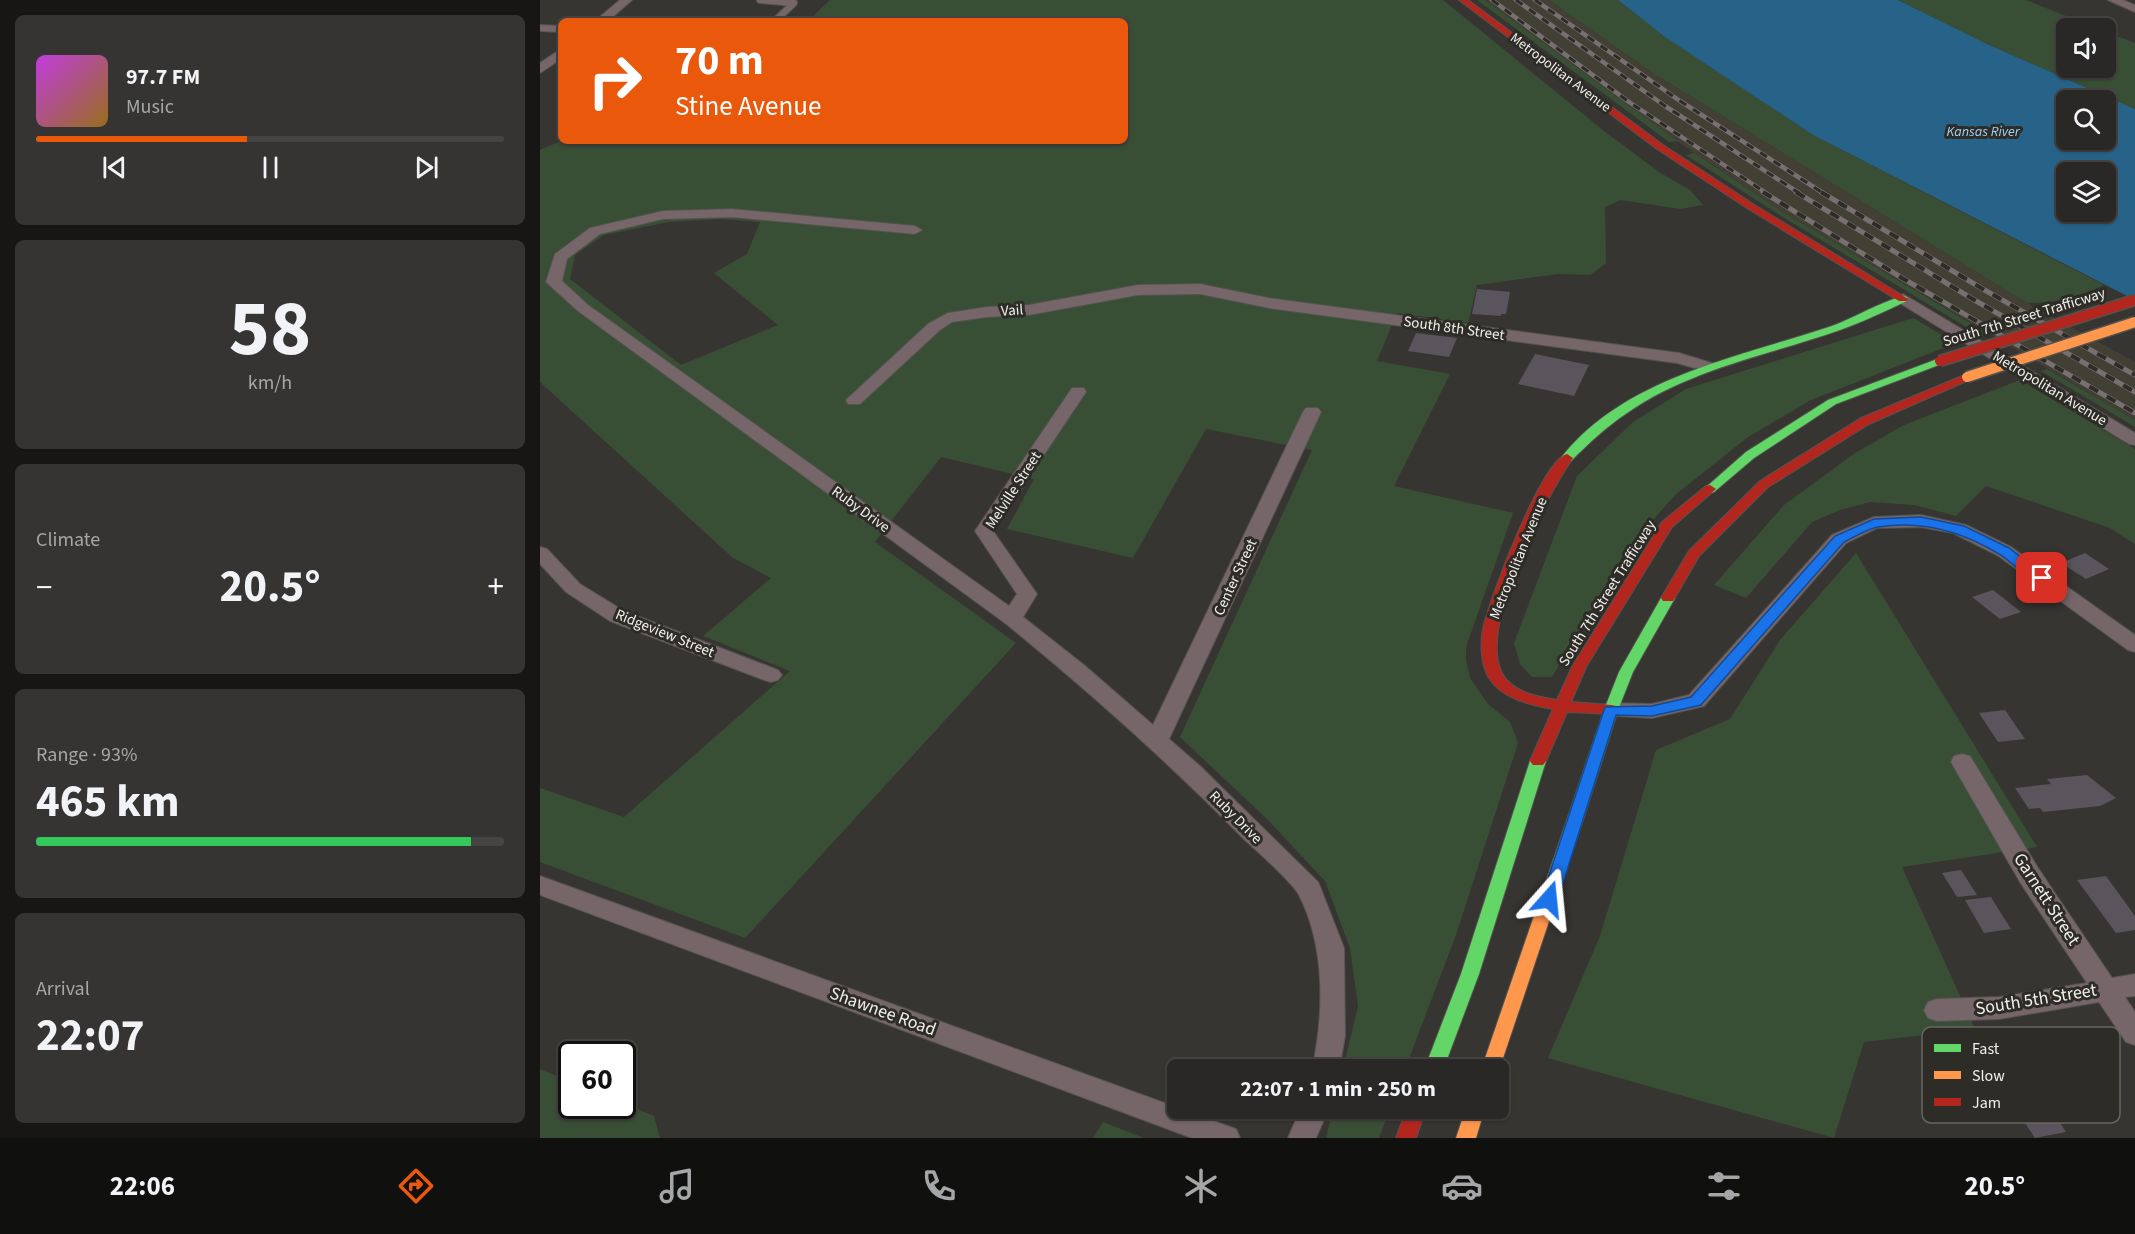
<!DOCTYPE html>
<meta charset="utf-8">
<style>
:root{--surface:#292826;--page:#353432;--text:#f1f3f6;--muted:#a5a6a7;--line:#454443;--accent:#ea580c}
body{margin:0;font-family:"Source Sans 3",sans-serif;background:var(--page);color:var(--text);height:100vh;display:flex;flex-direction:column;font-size:22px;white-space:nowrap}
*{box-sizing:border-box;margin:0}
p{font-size:20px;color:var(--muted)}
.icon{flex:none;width:33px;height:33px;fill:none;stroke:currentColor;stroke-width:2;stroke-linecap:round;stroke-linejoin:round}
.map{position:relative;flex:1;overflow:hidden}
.sheet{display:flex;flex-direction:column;gap:15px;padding:15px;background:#171615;width:540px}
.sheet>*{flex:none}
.top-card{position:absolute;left:18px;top:18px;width:570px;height:126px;border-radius:9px;box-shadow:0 2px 4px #0004,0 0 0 2px var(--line);background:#ea580c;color:#fff;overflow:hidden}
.fabs{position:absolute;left:1516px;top:18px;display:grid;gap:12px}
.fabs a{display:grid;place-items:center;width:60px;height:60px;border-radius:9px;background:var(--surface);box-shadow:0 2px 4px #0004,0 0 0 2px var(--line);font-size:30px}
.speed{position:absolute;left:18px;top:1041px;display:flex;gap:12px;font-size:30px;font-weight:700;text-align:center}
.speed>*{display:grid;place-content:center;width:78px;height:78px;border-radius:50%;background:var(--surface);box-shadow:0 2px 4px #0004,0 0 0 2px var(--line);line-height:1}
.speed .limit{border:3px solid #111;border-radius:9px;background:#fff;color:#111}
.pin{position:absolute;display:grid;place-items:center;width:51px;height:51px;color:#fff;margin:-26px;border-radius:12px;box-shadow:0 3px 9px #0006}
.me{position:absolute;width:66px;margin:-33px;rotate:18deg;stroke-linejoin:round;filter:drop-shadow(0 0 4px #0008)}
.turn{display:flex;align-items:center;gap:21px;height:126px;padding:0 18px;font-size:27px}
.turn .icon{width:78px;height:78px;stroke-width:2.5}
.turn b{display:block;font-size:42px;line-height:51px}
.big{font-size:45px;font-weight:700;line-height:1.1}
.sheet .widget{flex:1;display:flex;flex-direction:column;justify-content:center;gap:9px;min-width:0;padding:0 21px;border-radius:9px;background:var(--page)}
.sheet .dial{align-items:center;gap:0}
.dial b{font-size:78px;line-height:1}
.song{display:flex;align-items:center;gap:18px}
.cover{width:72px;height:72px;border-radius:9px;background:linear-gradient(135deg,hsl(290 70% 55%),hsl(40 70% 35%))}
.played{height:6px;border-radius:3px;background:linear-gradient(90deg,var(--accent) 45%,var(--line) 45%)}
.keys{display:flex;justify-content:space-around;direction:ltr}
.heat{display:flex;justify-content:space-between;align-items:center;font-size:33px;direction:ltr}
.charge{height:9px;border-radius:4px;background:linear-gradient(90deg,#34c759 93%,var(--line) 0)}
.trip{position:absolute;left:627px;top:1059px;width:342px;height:60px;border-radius:9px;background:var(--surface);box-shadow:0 2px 4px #0004,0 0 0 2px var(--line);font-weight:700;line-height:60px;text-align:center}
.dock{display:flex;height:96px;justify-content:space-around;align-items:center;background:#10100f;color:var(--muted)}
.dock .icon{width:42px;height:42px}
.dock .on{color:var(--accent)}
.dock b{font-size:27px;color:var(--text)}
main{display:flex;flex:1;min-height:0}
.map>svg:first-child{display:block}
.built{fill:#423f35}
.green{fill:#394f35;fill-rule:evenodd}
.water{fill:#276389;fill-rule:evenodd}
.building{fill:#5a545d}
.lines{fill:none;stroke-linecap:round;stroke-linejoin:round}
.lane-casing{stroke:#545350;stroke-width:8}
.street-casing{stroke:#545350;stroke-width:2}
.fast-casing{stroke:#545350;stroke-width:2}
.slow-casing{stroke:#545350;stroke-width:2}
.jam-casing{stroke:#545350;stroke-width:2}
.lane{stroke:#766669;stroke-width:6}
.street{fill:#766669;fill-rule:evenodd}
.fast{fill:#63d668;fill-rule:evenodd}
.slow{fill:#ff974d;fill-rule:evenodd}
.jam{fill:#b3261e;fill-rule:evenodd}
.rail-far1-casing{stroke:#787070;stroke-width:4.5}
.rail-casing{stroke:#787070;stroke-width:5}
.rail-far1{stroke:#2e2c27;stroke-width:3;stroke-dasharray:8;stroke-linecap:butt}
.rail{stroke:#2e2c27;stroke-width:4;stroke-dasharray:10;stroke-linecap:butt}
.slow-bridge-casing{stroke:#545350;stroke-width:13;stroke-linecap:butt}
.jam-bridge-casing{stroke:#545350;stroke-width:13;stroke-linecap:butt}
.slow-bridge{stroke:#ff974d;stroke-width:10}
.jam-bridge{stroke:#b3261e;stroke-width:10}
.route{fill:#1a73e8;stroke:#114b97;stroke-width:1.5}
.labels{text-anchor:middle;stroke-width:6;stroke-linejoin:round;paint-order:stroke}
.far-street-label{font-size:14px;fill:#f0efeb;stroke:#2e2c27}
.far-water-label{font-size:14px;font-style:italic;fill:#9ed1f7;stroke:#2e2c27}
.street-label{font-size:15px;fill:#f0efeb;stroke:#2e2c27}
.near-street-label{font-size:18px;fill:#f0efeb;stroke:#2e2c27}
.key{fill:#2e2c27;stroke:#686662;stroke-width:1.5}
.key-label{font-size:16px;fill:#f0efeb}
</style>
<main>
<section class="sheet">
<div class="widget">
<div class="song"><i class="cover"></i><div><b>97.7 FM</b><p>Music</p></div></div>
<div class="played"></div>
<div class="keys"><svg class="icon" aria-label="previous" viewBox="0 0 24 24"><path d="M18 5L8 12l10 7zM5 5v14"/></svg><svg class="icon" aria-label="pause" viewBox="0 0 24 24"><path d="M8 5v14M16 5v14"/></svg><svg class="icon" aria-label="next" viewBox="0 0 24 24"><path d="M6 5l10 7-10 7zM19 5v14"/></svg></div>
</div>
<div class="widget dial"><b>58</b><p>km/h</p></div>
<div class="widget"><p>Climate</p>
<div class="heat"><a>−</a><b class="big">20.5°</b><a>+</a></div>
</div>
<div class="widget"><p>Range · 93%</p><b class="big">465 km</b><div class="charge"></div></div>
<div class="widget"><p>Arrival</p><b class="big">22:07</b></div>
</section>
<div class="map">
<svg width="1595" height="1138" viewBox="0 0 1595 1138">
<rect width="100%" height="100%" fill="#373532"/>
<!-- built -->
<path class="built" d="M945 0H1009L1113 73 1487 303 1595 362V420L1241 211 1120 130Z"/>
<!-- green -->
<path class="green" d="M290 0H903L1064 131 1119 172 1150 190 1163 205 1140 209 1081 200 1065 207 1066 263 1050 275 1018 274 937 285 928 323 857 313 837 361 910 374 854 486 973 513 926 647V660L930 678 948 704 970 722 978 743 916 935 865 1069H803L818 1006 810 948 785 881 727 819 640 737 772 450 666 429 593 558 467 529 494 479 401 457 335 542 476 643 205 938 0 862V788L84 817 250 671 163 636 231 578 193 558 0 382V150L21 141H585V21H268ZM180 219 220 222 207 254 174 273 238 325 141 365 30 279 35 255 64 235 129 222Z
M937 0H945L1137 141 1129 142Z
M1009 0H1078L1125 37 1273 135 1564 285C1538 297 1515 303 1487 303L1113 73Z
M1358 0H1486L1556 28H1527V68H1566V32L1595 43V109L1447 44Z
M1154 153 1241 211 1450 335 1443 337 1246 219 1146 155Z
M1373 318 1416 343 1271 400 1208 437 1135 495 1085 552 1012 677H992L980 664 974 643 1037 476 1093 422 1146 389Z
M1507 369 1595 420V427L1501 371Z
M1480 380 1595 449V544L1570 528 1446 486 1416 516 1374 505 1330 502 1300 510 1272 522 1206 598 1174 585 1244 505 1315 453 1364 425Z
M1316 553 1497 847 1362 867 1435 1029 1324 1042 1294 1138 1008 1058 1060 936 1116 750 1190 719 1240 640Z
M0 1069 31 1082 32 1106H82L83 1103 114 1116 120 1138H0Z
M793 1109V1108L850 1109 839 1138H786Z
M563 1122 604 1138H553Z"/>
<!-- water -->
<path class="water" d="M1078 0H1358L1447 44 1595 109V300L1273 135 1125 37ZM1527 100H1566V140H1527ZM1527 172H1566V212H1527Z"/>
<!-- building -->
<path class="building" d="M937 289 970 292 966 314H961V316L932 314Z
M876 333 917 338 909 357 868 351Z
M995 354 1049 365 1034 396 978 384Z
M1545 553 1569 569 1546 579 1521 563Z
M1453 590 1481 612 1460 619 1432 597Z
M1465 710 1485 739 1458 742 1439 713Z
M1547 775 1576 798 1560 806 1503 812 1500 808 1489 809 1475 788 1511 784 1507 779Z
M1421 870 1437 895 1417 897 1402 873Z
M1566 876 1595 916V930L1576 933 1537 880Z
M1451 897 1457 907 1471 929 1444 933 1425 900Z
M1492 1081 1526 1132 1495 1138 1462 1088Z"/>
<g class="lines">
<defs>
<path id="lane" d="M220 0 254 3 235 21"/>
<path id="street" d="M80 0H92L68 21H55Z
M1568 0H1583L1595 5V12Z
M0 25 21 26V32L0 31Z
M21 49V59L0 73V63Z
M192 209 375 226 382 230 375 234 192 217 123 219 60 234 27 259 22 281 48 305 469 606 477 594 435 531 532 388H544L546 392 453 531 497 594 483 617 544 665 613 725 763 412 766 408H778L781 412 629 739 660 766 778 882 781 889 804 948 805 1036 799 1070H772C784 1014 786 948 759 895 752 882 718 852 705 840 629 763 549 691 465 623L38 311 6 282 15 254 50 228 123 211Z
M660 284 729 298 1139 353 1175 364 1177 367 1169 372 1137 363 729 308 660 294 598 295 489 315 447 317 412 322 400 330 320 404H308L306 400 388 324 408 313 447 307 489 305 598 285Z
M1363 294 1595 433V445L1589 444 1358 302 1355 299Z
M1381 515 1426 525 1471 547 1595 635V652L1588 650 1457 555 1413 533 1381 527 1337 528 1306 543 1164 706 1112 718 1063 715 1060 710 1063 705 1071 703 1112 704 1149 695 1292 535 1334 517Z
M0 547 7 549 40 584 84 611 238 670 242 675 238 680 231 682 224 680 70 621 26 592 0 564Z
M1422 754 1430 756 1498 868 1572 978 1595 974V996L1585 997 1595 1012V1045L1586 1042 1559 1002 1459 1019 1397 1021 1388 1018 1384 1010 1388 1002 1397 999 1459 997 1547 983 1480 882 1411 762 1414 756Z
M0 876 696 1129 700 1138H652L0 895Z
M761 1108H789L776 1138H748Z"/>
<path id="fast" d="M1363 296 1367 297V301C1345 311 1323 322 1300 330 1229 355 1150 369 1087 413 1066 427 1049 443 1031 461L1027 462 1021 458C1084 377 1200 357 1292 326 1316 317 1338 303 1363 296Z
M1400 358 1404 359V363L1296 404 1214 458 1174 492 1170 493 1164 489 1206 452 1288 400Z
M1128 594 1135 598 1093 672 1078 710 1044 817 1042 821 1036 823 1030 821 1028 817 1064 710 1079 672 1121 598Z
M998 756 1003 757 1006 761 939 974 903 1070H884L921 974 990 761 993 757Z"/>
<path id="slow" d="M1036 811 1042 813 1044 817 959 1070 958 1072V1070H941L1028 817 1030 813Z
M926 1108H945L936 1138H916Z"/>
<path id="jam" d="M919 0H928L1123 145 1213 204 1368 299 1367 301H1359L1207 208 1117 149Z
M1427 374 1433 377 1431 379 1329 424 1228 487 1159 556 1133 601H1123L1121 598 1149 551 1220 481 1321 418Z
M1027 454 1033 458C1005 498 938 627 962 673 971 692 998 697 1017 700L1032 667 1122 522 1166 486 1170 485 1176 489 1132 527 1046 667 1031 702 1071 705 1076 706 1078 710 1076 714 1027 712 1006 761 1003 765H993L990 761 1013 709C991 705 962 699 949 678 941 664 940 645 943 629 949 601 1001 461 1027 454Z
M867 1108H886L876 1138H856Z"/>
</defs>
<!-- lane casing -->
<use href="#lane" class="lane-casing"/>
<!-- street casing -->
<use href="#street" class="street-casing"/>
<!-- fast casing -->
<use href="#fast" class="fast-casing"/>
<!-- slow casing -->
<use href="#slow" class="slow-casing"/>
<!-- jam casing -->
<use href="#jam" class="jam-casing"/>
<!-- lane -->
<use href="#lane" class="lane"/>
<!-- street -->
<use href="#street" class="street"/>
<!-- fast -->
<use href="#fast" class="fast"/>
<!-- slow -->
<use href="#slow" class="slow"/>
<!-- jam -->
<use href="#jam" class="jam"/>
<defs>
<path id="rail-far1" d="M952 0 1089 102 1226 193
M976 0 1125 106 1259 193
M995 0 1140 101 1283 193"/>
<path id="rail" d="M1223 192 1362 278 1595 413
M1256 192 1436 301 1595 392
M1281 192 1441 288 1595 375"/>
</defs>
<!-- rail-far1 casing -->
<use href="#rail-far1" class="rail-far1-casing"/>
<!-- rail casing -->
<use href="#rail" class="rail-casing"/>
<!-- rail-far1 -->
<use href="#rail-far1" class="rail-far1"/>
<!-- rail -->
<use href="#rail" class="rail"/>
<defs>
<path id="slow-bridge" d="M1427 377 1595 322"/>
<path id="jam-bridge" d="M1400 361 1595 300"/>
</defs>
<!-- slow-bridge casing -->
<use href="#slow-bridge" class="slow-bridge-casing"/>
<!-- jam-bridge casing -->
<use href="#jam-bridge" class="jam-bridge-casing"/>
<!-- slow-bridge -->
<use href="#slow-bridge" class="slow-bridge"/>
<!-- jam-bridge -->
<use href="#jam-bridge" class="jam-bridge"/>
</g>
<!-- route -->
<path class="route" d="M1381 517 1424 526 1469 548 1508 578 1506 581C1491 585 1472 561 1459 554 1423 532 1381 520 1338 527 1327 529 1314 537 1304 542L1161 705 1112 716 1076 715 1018 899 1015 903 1009 905 1003 903 1001 899 1065 707 1112 706 1151 697 1295 536 1334 519Z"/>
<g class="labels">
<!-- far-street labels -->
<g class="far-street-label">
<text transform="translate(1021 72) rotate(37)" y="5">Metropolitan Avenue</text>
</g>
<!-- far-water labels -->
<g class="far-water-label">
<text x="1443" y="136">Kansas River</text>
</g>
<!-- street labels -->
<g class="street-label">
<text transform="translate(472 310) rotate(-4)" y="5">Vail</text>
<text transform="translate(1484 317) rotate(-17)" y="5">South 7th Street Trafficway</text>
<text transform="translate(914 328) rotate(8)" y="5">South 8th Street</text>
<text transform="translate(1510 388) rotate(31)" y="5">Metropolitan Avenue</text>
<text transform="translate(473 490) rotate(-57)" y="5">Melville Street</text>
<text transform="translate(321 509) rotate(36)" y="5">Ruby Drive</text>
<text transform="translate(978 558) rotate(-68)" y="5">Metropolitan Avenue</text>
<text transform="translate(695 577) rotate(-65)" y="5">Center Street</text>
<text transform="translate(1067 593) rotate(-58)" y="5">South 7th Street Trafficway</text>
<text transform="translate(125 633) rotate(22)" y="5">Ridgeview Street</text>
<text transform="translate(696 817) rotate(45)" y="5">Ruby Drive</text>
</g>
<!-- near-street labels -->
<g class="near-street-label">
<text transform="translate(1507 899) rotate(57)" y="6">Garnett Street</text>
<text transform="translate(1496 999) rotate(-9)" y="6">South 5th Street</text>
<text transform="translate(343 1011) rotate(20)" y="6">Shawnee Road</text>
</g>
</g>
<!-- legend -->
<rect x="1382" y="1027" width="198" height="96" rx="9" class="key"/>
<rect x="1394" y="1044" width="27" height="8" fill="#63d668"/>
<rect x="1394" y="1071" width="27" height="8" fill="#ff974d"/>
<rect x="1394" y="1098" width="27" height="8" fill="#b3261e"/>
<g class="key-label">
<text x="1432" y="1054">Fast</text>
<text x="1432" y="1081">Slow</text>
<text x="1432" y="1108">Jam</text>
</g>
</svg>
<div class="fabs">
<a><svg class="icon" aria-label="sound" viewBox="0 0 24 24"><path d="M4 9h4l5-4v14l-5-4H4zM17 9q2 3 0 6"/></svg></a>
<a><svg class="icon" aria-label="search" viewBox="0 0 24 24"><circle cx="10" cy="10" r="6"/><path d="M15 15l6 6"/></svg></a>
<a><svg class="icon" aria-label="layers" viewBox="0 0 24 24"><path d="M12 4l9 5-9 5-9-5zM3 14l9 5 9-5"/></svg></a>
</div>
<div class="speed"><div class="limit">60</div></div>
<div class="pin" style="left:1502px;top:578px;background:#d93025"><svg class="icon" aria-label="arrive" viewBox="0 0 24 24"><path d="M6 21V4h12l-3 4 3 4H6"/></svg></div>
<svg class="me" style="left:1009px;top:899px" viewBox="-20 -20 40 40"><path d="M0-17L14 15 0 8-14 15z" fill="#1a73e8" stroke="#fff" stroke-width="4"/></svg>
<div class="trip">22:07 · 1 min · 250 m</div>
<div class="top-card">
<div class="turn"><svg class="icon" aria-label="right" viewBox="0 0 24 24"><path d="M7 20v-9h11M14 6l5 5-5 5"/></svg><div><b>70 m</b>Stine Avenue</div></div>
</div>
</div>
</main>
<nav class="dock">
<b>22:06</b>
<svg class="icon on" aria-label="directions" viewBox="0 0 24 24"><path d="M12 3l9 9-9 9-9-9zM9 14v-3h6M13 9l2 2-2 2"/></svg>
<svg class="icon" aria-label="music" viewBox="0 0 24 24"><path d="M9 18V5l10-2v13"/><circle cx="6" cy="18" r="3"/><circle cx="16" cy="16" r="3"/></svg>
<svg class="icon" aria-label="phone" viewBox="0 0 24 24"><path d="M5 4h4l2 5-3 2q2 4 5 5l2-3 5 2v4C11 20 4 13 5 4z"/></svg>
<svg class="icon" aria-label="climate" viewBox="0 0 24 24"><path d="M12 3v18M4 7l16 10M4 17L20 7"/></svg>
<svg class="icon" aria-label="car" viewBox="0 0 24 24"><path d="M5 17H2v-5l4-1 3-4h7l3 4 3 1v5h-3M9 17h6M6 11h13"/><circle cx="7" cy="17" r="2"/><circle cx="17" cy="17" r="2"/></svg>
<svg class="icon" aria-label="filters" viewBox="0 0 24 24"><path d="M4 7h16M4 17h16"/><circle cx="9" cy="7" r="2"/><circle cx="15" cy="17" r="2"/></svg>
<b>20.5°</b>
</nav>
